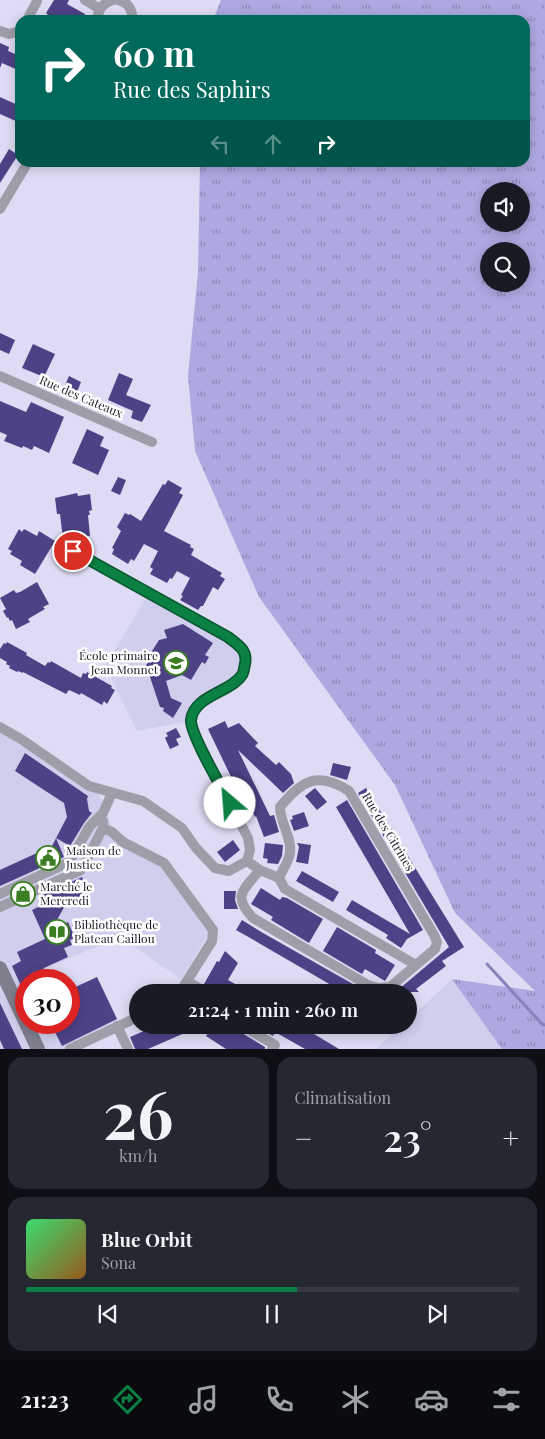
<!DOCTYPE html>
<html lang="fr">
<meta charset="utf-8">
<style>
:root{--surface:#171b24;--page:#242831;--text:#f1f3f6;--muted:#9ea1a6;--line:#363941;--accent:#0b8043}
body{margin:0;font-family:"Playfair Display",serif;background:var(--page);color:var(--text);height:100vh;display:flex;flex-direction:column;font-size:19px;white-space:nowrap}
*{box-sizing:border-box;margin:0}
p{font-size:16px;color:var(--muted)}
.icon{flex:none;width:28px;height:28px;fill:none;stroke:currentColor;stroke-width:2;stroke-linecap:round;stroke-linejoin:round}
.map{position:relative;height:1049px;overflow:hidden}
.panel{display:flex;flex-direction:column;gap:8px;padding:8px;background:#0d0f14;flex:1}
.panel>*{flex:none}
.top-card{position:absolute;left:15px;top:15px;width:515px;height:152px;border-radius:15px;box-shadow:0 2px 12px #0003;background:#00695c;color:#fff;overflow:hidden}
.fabs{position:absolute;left:480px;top:182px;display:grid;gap:10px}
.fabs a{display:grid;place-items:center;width:50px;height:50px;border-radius:50%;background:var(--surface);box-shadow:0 2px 12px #0003;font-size:25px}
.speed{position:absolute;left:15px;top:969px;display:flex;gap:10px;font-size:25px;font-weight:700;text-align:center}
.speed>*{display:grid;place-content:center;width:65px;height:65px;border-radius:50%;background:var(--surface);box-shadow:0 2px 12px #0003;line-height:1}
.speed .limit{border:8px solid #d22;background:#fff;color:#111}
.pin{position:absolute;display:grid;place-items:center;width:42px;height:42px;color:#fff;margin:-21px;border:2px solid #fff;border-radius:50%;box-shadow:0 1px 5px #0007}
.me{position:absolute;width:55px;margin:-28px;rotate:333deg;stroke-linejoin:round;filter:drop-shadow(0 0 4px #0008)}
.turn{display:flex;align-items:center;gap:18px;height:105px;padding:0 15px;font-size:22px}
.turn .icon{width:65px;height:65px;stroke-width:2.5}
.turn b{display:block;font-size:35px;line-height:42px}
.lanes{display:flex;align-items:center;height:48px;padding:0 15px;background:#0003;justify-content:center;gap:25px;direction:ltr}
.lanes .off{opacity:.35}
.big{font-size:38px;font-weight:600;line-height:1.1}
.panel .card{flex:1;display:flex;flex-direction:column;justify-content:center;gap:8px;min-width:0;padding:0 18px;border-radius:15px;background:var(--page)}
.panel .dial{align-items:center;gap:0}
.dial b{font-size:65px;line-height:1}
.song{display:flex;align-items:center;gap:15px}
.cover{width:60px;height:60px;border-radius:8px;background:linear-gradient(135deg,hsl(140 70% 55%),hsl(30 70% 35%))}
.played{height:5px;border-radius:2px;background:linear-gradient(90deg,var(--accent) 55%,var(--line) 55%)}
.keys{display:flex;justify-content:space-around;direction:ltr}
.heat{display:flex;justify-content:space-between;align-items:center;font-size:28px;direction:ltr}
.panel .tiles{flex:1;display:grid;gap:8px;grid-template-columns:1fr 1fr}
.card:last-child{grid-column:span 2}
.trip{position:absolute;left:129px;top:984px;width:288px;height:50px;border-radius:25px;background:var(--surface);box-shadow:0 2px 12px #0003;font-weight:600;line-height:50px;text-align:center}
.menu{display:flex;height:80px;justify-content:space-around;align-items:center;background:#090b0e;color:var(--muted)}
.menu .icon{width:35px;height:35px}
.menu .selected{color:var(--accent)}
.menu b{font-size:22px;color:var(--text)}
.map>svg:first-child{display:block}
.built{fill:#d0ceed}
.grass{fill:url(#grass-tufts);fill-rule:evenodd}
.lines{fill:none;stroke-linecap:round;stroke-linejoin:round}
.stream{stroke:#8782bc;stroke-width:3}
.building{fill:#4e4287}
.minor{stroke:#9e9ea8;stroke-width:10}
.secondary{stroke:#7f7e8d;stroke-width:14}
.route-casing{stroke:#07532c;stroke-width:12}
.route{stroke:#0b8043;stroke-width:9}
.labels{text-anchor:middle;stroke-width:5;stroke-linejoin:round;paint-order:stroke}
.street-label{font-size:12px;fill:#1d1c25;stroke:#fff}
.poi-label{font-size:12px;fill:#1d1c25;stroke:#fff;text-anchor:start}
</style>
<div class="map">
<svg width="545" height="1049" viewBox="0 0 545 1049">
<defs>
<pattern id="grass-tufts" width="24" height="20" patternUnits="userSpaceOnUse" patternTransform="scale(1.25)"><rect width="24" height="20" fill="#aea8e1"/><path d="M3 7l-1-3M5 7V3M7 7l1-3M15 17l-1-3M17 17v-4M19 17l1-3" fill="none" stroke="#8d88b6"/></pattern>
</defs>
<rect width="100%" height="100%" fill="#dedcf4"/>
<!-- built -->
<path class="built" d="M149 593 243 648V674L202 702 191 721 137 731 105 666Z
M0 727 97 792 106 808 113 832 164 863 208 926 207 936 181 979 120 937 46 968 52 980H26V1022H69V990L97 977 120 1025 70 1049H0Z
M452 979 502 1049H376L402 1025H408V1020Z"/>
<!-- grass -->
<path class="grass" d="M221 0H545V1049H502L452 979 535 991 455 913 395 785 259 597 195 451 188 376 198 272 200 163 525 162V20H213ZM489 191H521V224H489ZM489 251H521V284H489Z"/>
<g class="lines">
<!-- stream -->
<path class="stream" d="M487 964 542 1024 545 1025"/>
</g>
<!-- building -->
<path class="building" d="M54 0H69L67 4 85 14 82 20H45L48 15 46 13Z
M0 43 9 47 8 51 20 56V71L2 63 0 68Z
M0 97 20 106V117L18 122 0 114Z
M9 149 18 155 0 183V164Z
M0 333 15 340 9 354 0 350Z
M33 344 55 354 44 377 22 368Z
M119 373 133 379 126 395 151 405 142 422 131 418 133 411 108 400Z
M69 376 81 382 76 395 63 390Z
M0 401 26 412 31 402 64 417 49 453 34 446 32 450 23 446 22 448 4 441 7 435 0 432Z
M87 429 104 437 100 446 109 450 98 475 72 463Z
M118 477 126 480 120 495 111 491Z
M168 480 182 488 179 493 183 495 164 531 191 545 190 547 194 549 191 555 222 573 220 576 225 579 218 590 213 587 203 606H201L198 610 180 600 183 596 181 595 190 578 177 571 172 579 170 578 167 583 150 574 153 569 150 567 158 551 144 544 134 561 131 559 128 564 112 554 114 549 112 548 121 531 117 527 125 513 129 515 130 514 141 521 163 484 165 485Z
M77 493 78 496 90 494 92 510 89 511 90 515H88L90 536 63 539 60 514H57L55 498Z
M19 529 22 532 24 529 37 536 39 531 55 541 35 574 20 565 22 561 10 554 12 551 8 549Z
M37 582 49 604 43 607 45 609 28 619 30 622 16 629 12 620 10 621 8 617 7 618 3 611 6 609 0 598 14 590 16 593 20 592Z
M183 624 213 643 205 655 209 657 205 664 202 662 191 680 182 675 166 681 171 698 182 703 173 718 163 711 164 708 160 707 146 665 149 662 147 659 159 640 167 638 164 630Z
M7 642 27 653 26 655 45 666 48 662 50 663 51 661 81 678 83 673 86 674 87 672 112 686 111 688 115 690 107 704 104 701 102 705 81 693 80 695 69 690 66 694 23 672V673L18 671 17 672 9 668 10 666 6 664 7 662 0 658V649L4 643 6 644Z
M225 721 228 728 239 723 258 743 255 746 276 765 279 762 291 774 294 783 283 793 238 750 270 816 274 815 279 832 264 837 256 816 255 817 252 810 248 812 208 729Z
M176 728 181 737 176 739 179 745 170 749 165 738 168 736 166 733Z
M25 753 88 796 87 799 89 811 92 813 84 823 70 846 56 838 64 857 0 886V870L52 846 67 817 64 803 15 771Z
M333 763 351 767 347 780 330 775Z
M315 788 327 802 317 810 305 796Z
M366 788 464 947 442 961 446 966 416 989 419 992H402L399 989 449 947 358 793Z
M347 800 423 930 407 939 401 948 386 938 388 935 346 910 352 900 410 934 336 807Z
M304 812 309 826 294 831 290 820 293 819 292 816Z
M233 840 240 850 225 862 217 852Z
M265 843 283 845 282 856 278 864 267 863 268 859 263 858Z
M297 843 311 845 308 864 296 862 299 847Z
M302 871 339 892 333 902 296 881Z
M82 877 89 892 67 902 52 929 68 922 75 938 70 940 72 945 64 948 68 957 44 968 38 980H26V997L12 966 21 961 17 952 45 939 32 910 42 905 38 897Z
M261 888 280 900 282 897 287 898 323 919 309 943 271 920 273 917 251 904Z
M224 891H236L235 900 238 909H224Z
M242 920 263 933 367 992H343L252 939 236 930Z
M337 927 376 950 375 953 395 965 385 981 365 969 362 974 323 951Z
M225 951 238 963 228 980 249 992H212L211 988 204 984 217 961 219 962Z
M97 977 117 1019 62 1046 50 1022H69V1012L72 1011 69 1005V990Z
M0 1003 22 1049H4L0 1040Z
M158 1025H203L148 1049H135L130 1037Z
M213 1025H229L265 1047V1049H226L206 1036Z
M262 1025H299L339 1049H305L275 1032 273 1036 264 1031 266 1027Z"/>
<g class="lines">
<!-- minor -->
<path class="minor" d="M85 0 100 9
M118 0C128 2 133 10 132 20
M27 20 37 1
M98 20C97 9 103 3 113 0
M0 31 9 34 20 31
M0 209 28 162
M0 376 152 442
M0 727 21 739 89 786 143 801 182 828 196 848 215 868 229 871 247 861 250 850 248 838 194 734C192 725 190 719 194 711 207 690 239 691 245 665 248 651 239 645 228 637L73 551
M103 828 112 832 123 842 164 863 213 930 212 941 180 992
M247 861 260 870 279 878 285 889 416 965
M260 870C243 890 232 896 253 918L368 985 379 988 390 987 435 949 437 942 434 935 349 791C318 771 302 780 280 807 280 823 292 837 290 853 289 861 282 871 279 878
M0 894 69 862 90 826 103 813 112 793
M0 907 81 870 103 828V821
M187 981 205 992
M241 1025 275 1045 272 1049
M117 1026 128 1049
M70 1049 138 1017"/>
<!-- secondary -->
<path class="secondary" d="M0 968 38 1049"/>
</g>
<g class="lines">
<defs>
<path id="route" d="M73 551 228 637C238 645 248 650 245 664 244 668 244 672 242 675 230 693 194 695 191 720 190 734 222 788 230 803"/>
</defs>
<!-- route casing -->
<use href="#route" class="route-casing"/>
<!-- route -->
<use href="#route" class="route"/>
</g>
<!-- icons -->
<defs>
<symbol id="school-ring" viewBox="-11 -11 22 22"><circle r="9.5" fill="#fff" stroke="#3a7e21" stroke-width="1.5"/><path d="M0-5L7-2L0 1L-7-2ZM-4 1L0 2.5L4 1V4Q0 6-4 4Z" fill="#3a7e21"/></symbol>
<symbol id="civic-ring" viewBox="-11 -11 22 22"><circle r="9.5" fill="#fff" stroke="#3a7e21" stroke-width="1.5"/><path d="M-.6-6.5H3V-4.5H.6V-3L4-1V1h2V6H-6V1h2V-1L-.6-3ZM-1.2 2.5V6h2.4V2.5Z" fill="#3a7e21"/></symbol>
<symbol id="shop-ring" viewBox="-11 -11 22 22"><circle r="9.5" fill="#fff" stroke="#3a7e21" stroke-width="1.5"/><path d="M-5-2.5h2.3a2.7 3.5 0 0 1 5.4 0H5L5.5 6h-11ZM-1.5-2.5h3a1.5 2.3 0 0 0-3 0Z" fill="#3a7e21"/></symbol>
<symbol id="library-ring" viewBox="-11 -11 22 22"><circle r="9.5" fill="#fff" stroke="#3a7e21" stroke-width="1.5"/><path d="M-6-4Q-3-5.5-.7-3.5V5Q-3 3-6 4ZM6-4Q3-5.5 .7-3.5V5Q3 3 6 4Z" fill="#3a7e21"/></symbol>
</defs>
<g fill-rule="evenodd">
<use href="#school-ring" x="162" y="649" width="28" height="28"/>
<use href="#civic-ring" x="34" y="844" width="28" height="28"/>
<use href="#shop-ring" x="9" y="880" width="28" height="28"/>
<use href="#library-ring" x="43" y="918" width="28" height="28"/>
</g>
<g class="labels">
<!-- street labels -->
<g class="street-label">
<text transform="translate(81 397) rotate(23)" y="4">Rue des Cateaux</text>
<text transform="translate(388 832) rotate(59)" y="4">Rue des Citrines</text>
</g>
<!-- poi labels -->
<g class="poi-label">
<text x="158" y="660" text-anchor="end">École primaire<tspan x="158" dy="14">Jean Monnet</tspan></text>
<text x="66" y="855">Maison de<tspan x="66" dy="14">Justice</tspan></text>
<text x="40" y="891">Marché le<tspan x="40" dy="14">Mercredi</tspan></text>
<text x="74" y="929">Bibliothèque de<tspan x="74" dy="14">Plateau Caillou</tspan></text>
</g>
</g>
</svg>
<div class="fabs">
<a><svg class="icon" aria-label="sound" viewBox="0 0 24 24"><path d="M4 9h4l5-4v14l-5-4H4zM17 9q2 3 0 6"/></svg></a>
<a><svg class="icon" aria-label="search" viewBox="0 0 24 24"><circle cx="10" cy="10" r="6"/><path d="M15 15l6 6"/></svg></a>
</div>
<div class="speed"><div class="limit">30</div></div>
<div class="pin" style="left:73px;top:551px;background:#d93025"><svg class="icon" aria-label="arrive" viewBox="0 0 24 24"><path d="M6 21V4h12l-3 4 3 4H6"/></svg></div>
<svg class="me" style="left:230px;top:803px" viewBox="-20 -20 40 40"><circle r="19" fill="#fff"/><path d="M0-13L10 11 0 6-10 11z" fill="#0b8043"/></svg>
<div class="trip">21:24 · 1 min · 260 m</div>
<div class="top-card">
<div class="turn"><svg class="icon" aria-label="right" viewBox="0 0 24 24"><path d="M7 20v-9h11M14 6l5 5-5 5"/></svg><div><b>60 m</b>Rue des Saphirs</div></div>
<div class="lanes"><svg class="icon off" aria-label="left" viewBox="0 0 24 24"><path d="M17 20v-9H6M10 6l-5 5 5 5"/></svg><svg class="icon off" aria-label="ahead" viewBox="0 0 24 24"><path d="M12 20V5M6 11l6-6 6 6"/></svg><svg class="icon" aria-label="right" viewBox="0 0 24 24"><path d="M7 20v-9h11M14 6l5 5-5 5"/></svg></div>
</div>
</div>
<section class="panel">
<div class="tiles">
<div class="card dial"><b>26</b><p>km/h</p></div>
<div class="card"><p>Climatisation</p>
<div class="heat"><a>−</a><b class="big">23°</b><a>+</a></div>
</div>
<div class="card">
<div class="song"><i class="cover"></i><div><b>Blue Orbit</b><p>Sona</p></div></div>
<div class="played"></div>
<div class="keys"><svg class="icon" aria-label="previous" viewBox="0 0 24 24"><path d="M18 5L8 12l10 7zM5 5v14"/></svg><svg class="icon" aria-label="pause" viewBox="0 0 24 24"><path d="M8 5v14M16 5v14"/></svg><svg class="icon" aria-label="next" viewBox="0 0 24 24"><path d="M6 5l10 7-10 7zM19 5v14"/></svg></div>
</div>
</div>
</section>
<nav class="menu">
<b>21:23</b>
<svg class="icon selected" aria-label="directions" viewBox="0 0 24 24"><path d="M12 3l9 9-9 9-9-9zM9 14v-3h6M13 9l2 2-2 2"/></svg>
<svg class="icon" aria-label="music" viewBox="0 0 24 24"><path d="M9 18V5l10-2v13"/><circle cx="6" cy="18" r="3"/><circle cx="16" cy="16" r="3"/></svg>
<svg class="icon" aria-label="phone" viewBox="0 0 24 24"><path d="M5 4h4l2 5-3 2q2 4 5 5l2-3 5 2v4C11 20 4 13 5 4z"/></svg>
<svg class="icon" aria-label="climate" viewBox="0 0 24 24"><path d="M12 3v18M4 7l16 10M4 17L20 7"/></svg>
<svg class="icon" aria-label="car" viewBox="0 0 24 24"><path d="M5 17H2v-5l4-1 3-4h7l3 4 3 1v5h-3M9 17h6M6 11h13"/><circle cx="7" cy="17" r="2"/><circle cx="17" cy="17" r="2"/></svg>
<svg class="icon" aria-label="filters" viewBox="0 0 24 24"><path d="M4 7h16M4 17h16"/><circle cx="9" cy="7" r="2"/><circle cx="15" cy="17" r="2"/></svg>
</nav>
